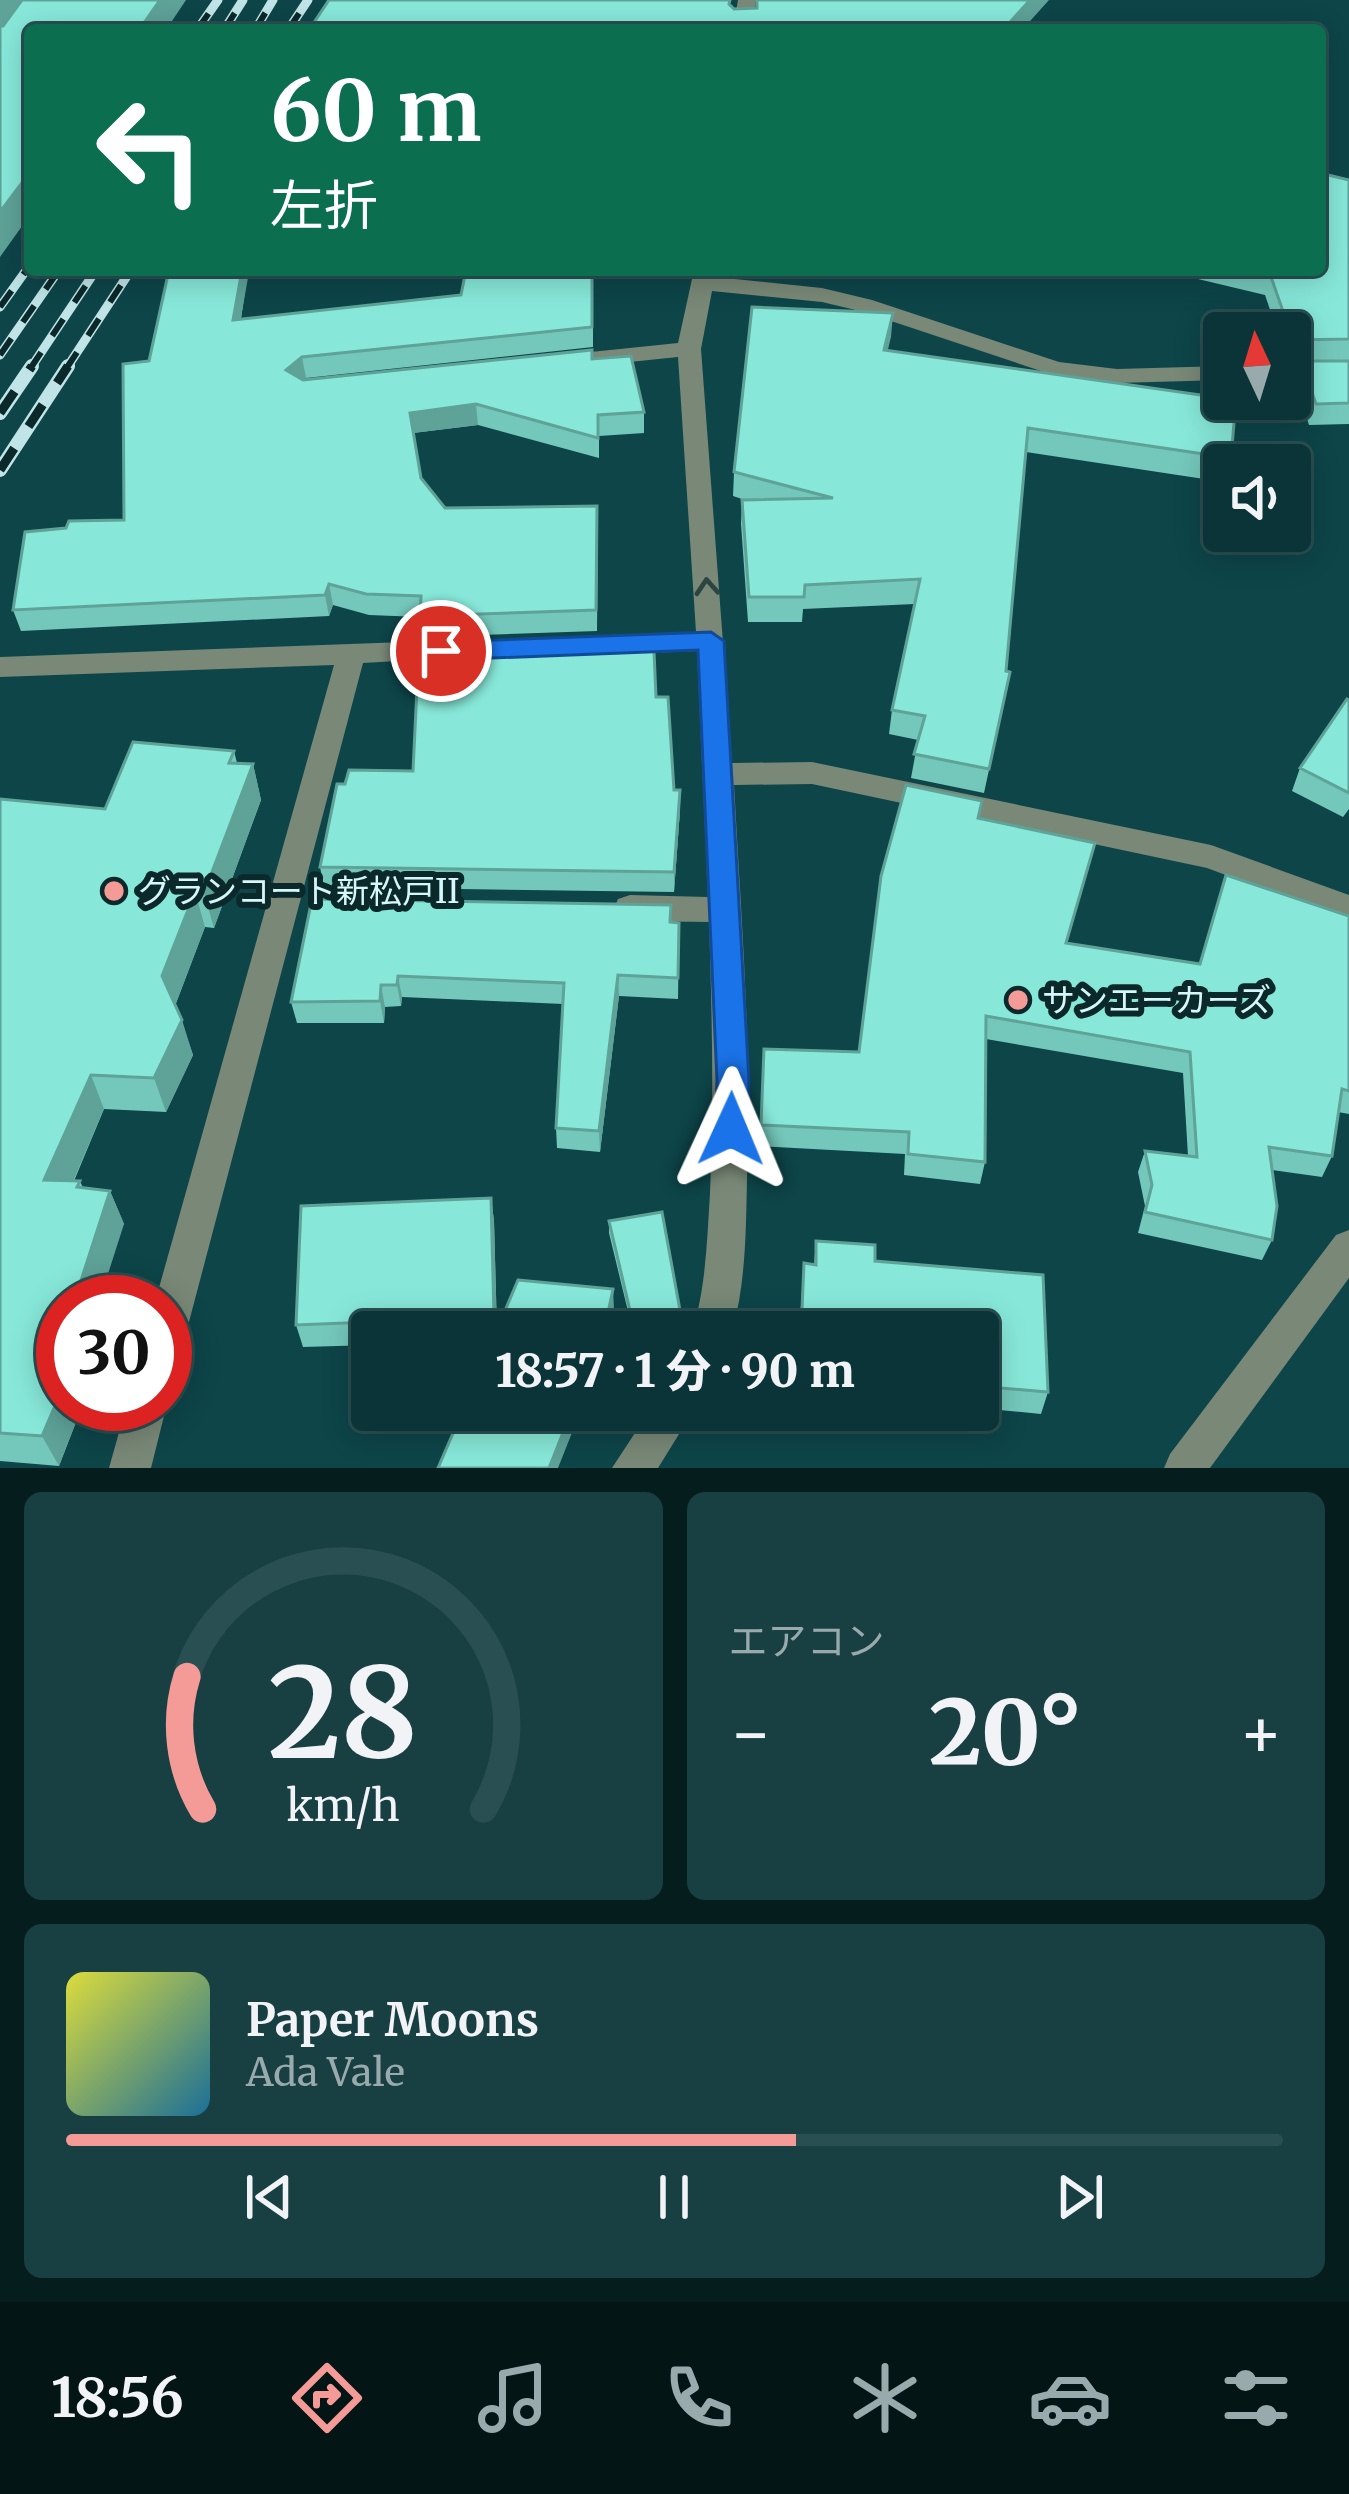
<!DOCTYPE html>
<html lang="ja">
<meta charset="utf-8">
<style>
:root{--surface:#0a3437;--page:#183f42;--text:#f1f3f6;--muted:#99aaad;--line:#2a4f52;--accent:#f59b97}
body{margin:0;font-family:Merriweather,"Noto Sans JP",serif;background:var(--page);color:var(--text);height:100vh;display:flex;flex-direction:column;font-size:45px;white-space:nowrap}
*{box-sizing:border-box;margin:0}
p{font-size:39px;color:var(--muted)}
.icon{flex:none;width:66px;height:66px;fill:none;stroke:currentColor;stroke-width:2;stroke-linecap:round;stroke-linejoin:round}
.map{position:relative;height:1468px;overflow:hidden}
.sheet{display:flex;flex-direction:column;gap:24px;padding:24px;background:#061d1e;flex:1}
.sheet>*{flex:none}
.hud{position:absolute;left:24px;top:24px;width:1302px;height:252px;border-radius:12px;box-shadow:0 6px 30px #0003,0 0 0 3px var(--line);background:#0b6e4f;color:#fff;overflow:hidden}
.needle{width:78px;rotate:356deg}
.tools{position:absolute;left:1203px;top:312px;display:grid;gap:24px}
.tools a{display:grid;place-items:center;width:108px;height:108px;border-radius:12px;background:var(--surface);box-shadow:0 6px 30px #0003,0 0 0 3px var(--line);font-size:60px}
.speed{position:absolute;left:36px;top:1275px;display:flex;gap:24px;font-size:60px;font-weight:700;text-align:center}
.speed>*{display:grid;place-content:center;width:156px;height:156px;border-radius:50%;background:var(--surface);box-shadow:0 6px 30px #0003,0 0 0 3px var(--line);line-height:1}
.speed .limit{border:18px solid #d22;background:#fff;color:#111}
.pin{position:absolute;display:grid;place-items:center;width:102px;height:102px;color:#fff;margin:-51px;border:6px solid #fff;border-radius:50%;box-shadow:0 3px 12px #0007}
.me{position:absolute;width:132px;margin:-66px;rotate:1deg;stroke-linejoin:round;filter:drop-shadow(0 0 9px #0008)}
.turn{display:flex;align-items:center;gap:42px;height:252px;padding:0 48px;font-size:54px}
.turn .icon{width:156px;height:156px;stroke-width:2.5}
.turn b{display:block;font-size:84px;line-height:102px}
.big{font-size:90px;font-weight:800;line-height:1.1}
.sheet .card{flex:1;display:flex;flex-direction:column;justify-content:center;gap:18px;min-width:0;padding:0 42px;border-radius:18px;background:var(--page)}
.sheet .dial{align-items:center;gap:0}
.dial svg{height:312px;overflow:visible;fill:none;stroke:var(--line);stroke-width:7;stroke-linecap:round;text-anchor:middle}
.dial text{fill:var(--text);stroke:none}
.song{display:flex;align-items:center;gap:36px}
.cover{width:144px;height:144px;border-radius:18px;background:linear-gradient(135deg,hsl(60 70% 55%),hsl(200 70% 35%))}
.played{height:12px;border-radius:6px;background:linear-gradient(90deg,var(--accent) 60%,var(--line) 60%)}
.keys{display:flex;justify-content:space-around;direction:ltr}
.heat{display:flex;justify-content:space-between;align-items:center;font-size:66px;direction:ltr}
.sheet .tiles{flex:1;display:grid;gap:24px;grid-template-columns:1fr 1fr}
.card:last-child{grid-column:span 2}
.trip{position:absolute;left:351px;top:1311px;width:648px;height:120px;border-radius:12px;background:var(--surface);box-shadow:0 6px 30px #0003,0 0 0 3px var(--line);font-weight:800;line-height:120px;text-align:center}
.menu{display:flex;height:192px;justify-content:space-around;align-items:center;background:#041516;color:var(--muted)}
.menu .icon{width:84px;height:84px}
.menu .selected{color:var(--accent)}
.menu b{font-size:54px;color:var(--text)}
.map>svg:first-child{display:block}
.lines{fill:none;stroke-linecap:round;stroke-linejoin:round}
.minor{fill:#798877;fill-rule:evenodd}
.rail-far1-casing{stroke:#c0e4e7;stroke-width:9}
.rail-casing{stroke:#c0e4e7;stroke-width:14}
.rail-far1{stroke:#0b282a;stroke-width:6;stroke-dasharray:20;stroke-linecap:butt}
.rail{stroke:#0b282a;stroke-width:9;stroke-dasharray:26;stroke-linecap:butt}
.wall{fill:#74c8bb}
.shaded-wall{fill:#5ea298}
.building{fill:#87e8d9;stroke:#5ea298;stroke-width:3}
.oneway{stroke:#2c4541}
.route{fill:#1a73e8;stroke:#114b97;stroke-width:3}
.poi-dot{fill:#f59b97;stroke:#0b282a;stroke-width:4.5}
.labels{text-anchor:middle;stroke-width:12;stroke-linejoin:round;paint-order:stroke}
.poi-label{font-size:33px;fill:#d6f7fa;stroke:#0b282a;text-anchor:start}
</style>
<div class="map">
<svg width="1349" height="1468" viewBox="0 0 1349 1468">
<rect width="100%" height="100%" fill="#0d4549"/>
<g class="lines">
<!-- minor -->
<path class="minor" d="M738 0H756L753 30H733Z
M694 270H716L715 277 822 288 872 300 1059 362 1117 369 1224 366V380L1117 383 1056 376 864 312 822 302 712 291 701 349 732 763 812 762 1211 845 1349 895V921L1207 868 812 784 734 785C741 916 752 1046 747 1178 746 1229 746 1283 732 1332H692C706 1288 707 1240 710 1193 714 1102 712 1013 709 922L630 921 618 917 614 908 618 899 630 895 708 897 697 651 555 657 541 647 555 637 696 632 678 357 552 370 540 363 552 356 678 343Z
M1349 363V377L1290 378V364Z
M459 640 469 643 473 650 469 657 363 663 185 1337 179 1350 165 1356V1302H155L334 665 0 677V657Z
M1349 1230V1278L1210 1468H1164L1170 1454 1336 1235Z
M165 1399 167 1404 151 1468H109L127 1404H165Z
M650 1410H694L658 1468H612Z"/>
<defs>
<path id="rail-far1" d="M197 30 218 0
M224 30 243 0
M255 30 273 0
M288 30 308 0
M0 307 30 265
M0 355 59 270
M30 369 96 270
M66 369 131 270"/>
<path id="rail" d="M0 413 32 366
M0 470 68 366"/>
</defs>
<!-- rail-far1 casing -->
<use href="#rail-far1" class="rail-far1-casing"/>
<!-- rail casing -->
<use href="#rail" class="rail-casing"/>
<!-- rail-far1 -->
<use href="#rail-far1" class="rail-far1"/>
<!-- rail -->
<use href="#rail" class="rail"/>
</g>
<!-- wall -->
<path class="wall" d="M1349 180V360L1290 361V333H1278L1265 295 1177 274 1178 270H1320Z
M169 270H248L241 319 461 295 593 270V347L306 378 303 380 592 359 644 412V433L599 436V458L478 425 413 433 421 478 445 508 598 527 597 631 423 637 420 617 369 615 333 605 329 616 21 631 13 610 124 520 149 361Z
M893 313 887 351 1231 458 1229 465H1224V482L1026 452 1006 671 1010 672 984 793 911 778 918 740 889 734 892 710 915 604 803 609 802 622H748L741 524 742 500H745L733 496 734 472Z
M1301 361H1349V424L1309 425 1295 382Z
M597 649 611 653 656 697 674 790 680 810 674 892 324 887 320 867 345 784 413 771Z
M1349 700V809L1343 817 1292 791 1300 768Z
M234 751 237 763 253 764 261 800 214 928 205 927 175 1006 193 1055 166 1112 104 1109 74 1181H80L83 1188 110 1191 124 1224 63 1302V1404H94L89 1418 78 1417 59 1466 0 1461V799L105 809Z
M979 818 1067 943 1199 964 1349 916V1114L1338 1112 1332 1156 1322 1177 1272 1170V1240L1262 1260 1138 1233 1145 1206 1138 1172 1145 1151 1188 1156 1183 1073 986 1039 985 1162 980 1184 904 1175 905 1154 759 1146 764 1049 859 1052Z
M671 905V922L679 923 678 999 619 996 600 1152 557 1148 556 1128 563 1004 402 997 401 1006 385 1007 384 1023H297L291 1002Z
M491 1198 494 1221 497 1330 614 1309 609 1332H372V1345L303 1347 296 1325Z
M609 1221 684 1332H633L609 1233Z
M816 1241 875 1245V1261L1043 1275 1048 1392 1041 1414 978 1408V1332H799L804 1263 814 1265Z"/>
<!-- shaded-wall -->
<path class="shaded-wall" d="M0 0H25L0 29Z
M160 0H186L166 30H139Z
M1030 0H1049L1022 30H1003Z
M30 172V215L0 257V212Z
M242 270H248L249 272 237 340 233 320Z
M893 313 891 337 882 374 884 350Z
M302 357 306 378 290 391 286 370Z
M476 404 478 425 413 433 410 413Z
M329 584 333 605 329 616 325 595Z
M253 764 261 800 214 928 204 893Z
M680 790V810L674 892V872Z
M195 892 205 927 173 1011 162 976Z
M618 975 619 996 600 1152 599 1131Z
M398 976 402 997 401 1006 397 985Z
M381 985 385 1007 384 1023 380 1001Z
M182 1020 193 1055 166 1112 154 1078Z
M91 1075 104 1109 59 1214 44 1180Z
M110 1191 124 1224 99 1302H74Z
M491 1198 494 1221 497 1332 494 1317Z
M613 1289 614 1309 609 1332H604Z
M62 1387 63 1404H71L78 1417 59 1466 42 1436Z
M82 1404H94L89 1418Z
M572 1410H581L558 1468H549Z"/>
<!-- building -->
<path class="building" d="M22 0H160L139 30H30V172L0 212V26H3Z
M329 0H730L729 4 734 9 757 8V0H1030L1003 30H309Z
M1320 173 1349 180V339L1293 340 1270 274 1254 270H1320Z
M169 270H242L233 320 461 295 466 270H592V327L302 357 286 370 303 380 592 350V359L631 356 644 412 598 415V438L476 404 410 413 421 478 445 508 597 506 596 610 420 616 421 596 366 594 329 584 325 595 13 610 25 532 66 528 69 521 124 520 123 364 149 361Z
M752 307 893 313 884 350 1236 400 1231 458 1028 428 1006 671 1010 672 989 769 914 754 925 716 892 710 920 579 805 585 804 597H749L742 500 833 498 734 472Z
M1301 361H1349V403L1316 404Z
M596 639V649H611V653L654 651 656 697H668L674 790H680L674 872 320 867 337 784H345L349 770 413 771 419 646Z
M1347 699 1349 700V793L1300 768Z
M133 742 234 751 229 763 253 764 204 893 195 892 162 976 182 1020 154 1078 91 1075 44 1180 80 1181 77 1187 110 1191 74 1302H63V1387L42 1436 0 1433V799L105 809Z
M906 785 982 801 978 818 1095 843 1066 943 1200 964 1226 875 1349 916V1091L1342 1089 1332 1156 1269 1147 1277 1206 1272 1240 1145 1212 1152 1185 1145 1151 1197 1157 1190 1052 986 1016 985 1162 908 1154 909 1132 761 1125 764 1049 859 1052 881 876Z
M312 899 671 905 670 922 679 923 678 978 618 975 599 1131 556 1128 564 983 398 976 397 985H381L380 1001 291 1002Z
M491 1198 494 1317 296 1325 301 1206Z
M662 1212 684 1332H635L609 1221Z
M816 1241 875 1245V1261L1043 1275 1048 1392 978 1386V1332H801L804 1263 816 1265Z
M518 1280 613 1289 604 1332H496Z
M463 1410H572L549 1468H438Z"/>
<!-- one-way arrows -->
<defs><path id="oneway-chevron" d="M-2-3.5L2.5 0L-2 3.5" fill="none" stroke-width="1.6" stroke-linecap="round" stroke-linejoin="round" transform="scale(3)"/></defs>
<use class="oneway" href="#oneway-chevron" transform="translate(707 587) rotate(-94)"/>
<!-- route -->
<path class="route" d="M711 632 724 641 749 1081 748 1129 743 1139 731 1143 719 1139 715 1129 717 1081 698 650 441 660 428 651 441 642Z"/>
<!-- markers -->
<g class="poi-dot">
<circle cx="114" cy="891" r="12"/>
<circle cx="1018" cy="1000" r="12"/>
</g>
<g class="labels">
<!-- poi labels -->
<g class="poi-label">
<text x="138" y="903">グランコート新松戸II</text>
<text x="1042" y="1012">サンエーカーズ</text>
</g>
</g>
</svg>
<div class="tools">
<a><svg class="needle" viewBox="-14 -14 28 28"><path d="M0-13l5 13h-10z" fill="#e53935"/><path d="M0 13l5-13h-10z" fill="#99aaad"/></svg></a>
<a><svg class="icon" aria-label="sound" viewBox="0 0 24 24"><path d="M4 9h4l5-4v14l-5-4H4zM17 9q2 3 0 6"/></svg></a>
</div>
<div class="speed"><div class="limit">30</div></div>
<div class="pin" style="left:441px;top:651px;background:#d93025"><svg class="icon" aria-label="arrive" viewBox="0 0 24 24"><path d="M6 21V4h12l-3 4 3 4H6"/></svg></div>
<svg class="me" style="left:731px;top:1129px" viewBox="-20 -20 40 40"><path d="M0-17L14 15 0 8-14 15z" fill="#1a73e8" stroke="#fff" stroke-width="4"/></svg>
<div class="trip">18:57 · 1 分 · 90 m</div>
<div class="hud">
<div class="turn"><svg class="icon" aria-label="left" viewBox="0 0 24 24"><path d="M17 20v-9H6M10 6l-5 5 5 5"/></svg><div><b>60 m</b>左折</div></div>
</div>
</div>
<section class="sheet">
<div class="tiles">
<div class="card dial"><svg viewBox="0 0 100 80">
<path d="M14 69A42 42 0 1 1 86 69"/>
<path d="M14 69A42 42 0 0 1 10 35" stroke="#f59b97"/>
<text x="50" y="56" font-size="32" font-weight="700">28</text>
<text x="50" y="72" font-size="11">km/h</text>
</svg></div>
<div class="card"><p>エアコン</p>
<div class="heat"><a>−</a><b class="big">20°</b><a>+</a></div>
</div>
<div class="card">
<div class="song"><i class="cover"></i><div><b>Paper Moons</b><p>Ada Vale</p></div></div>
<div class="played"></div>
<div class="keys"><svg class="icon" aria-label="previous" viewBox="0 0 24 24"><path d="M18 5L8 12l10 7zM5 5v14"/></svg><svg class="icon" aria-label="pause" viewBox="0 0 24 24"><path d="M8 5v14M16 5v14"/></svg><svg class="icon" aria-label="next" viewBox="0 0 24 24"><path d="M6 5l10 7-10 7zM19 5v14"/></svg></div>
</div>
</div>
</section>
<nav class="menu">
<b>18:56</b>
<svg class="icon selected" aria-label="directions" viewBox="0 0 24 24"><path d="M12 3l9 9-9 9-9-9zM9 14v-3h6M13 9l2 2-2 2"/></svg>
<svg class="icon" aria-label="music" viewBox="0 0 24 24"><path d="M9 18V5l10-2v13"/><circle cx="6" cy="18" r="3"/><circle cx="16" cy="16" r="3"/></svg>
<svg class="icon" aria-label="phone" viewBox="0 0 24 24"><path d="M5 4h4l2 5-3 2q2 4 5 5l2-3 5 2v4C11 20 4 13 5 4z"/></svg>
<svg class="icon" aria-label="climate" viewBox="0 0 24 24"><path d="M12 3v18M4 7l16 10M4 17L20 7"/></svg>
<svg class="icon" aria-label="car" viewBox="0 0 24 24"><path d="M5 17H2v-5l4-1 3-4h7l3 4 3 1v5h-3M9 17h6M6 11h13"/><circle cx="7" cy="17" r="2"/><circle cx="17" cy="17" r="2"/></svg>
<svg class="icon" aria-label="filters" viewBox="0 0 24 24"><path d="M4 7h16M4 17h16"/><circle cx="9" cy="7" r="2"/><circle cx="15" cy="17" r="2"/></svg>
</nav>
